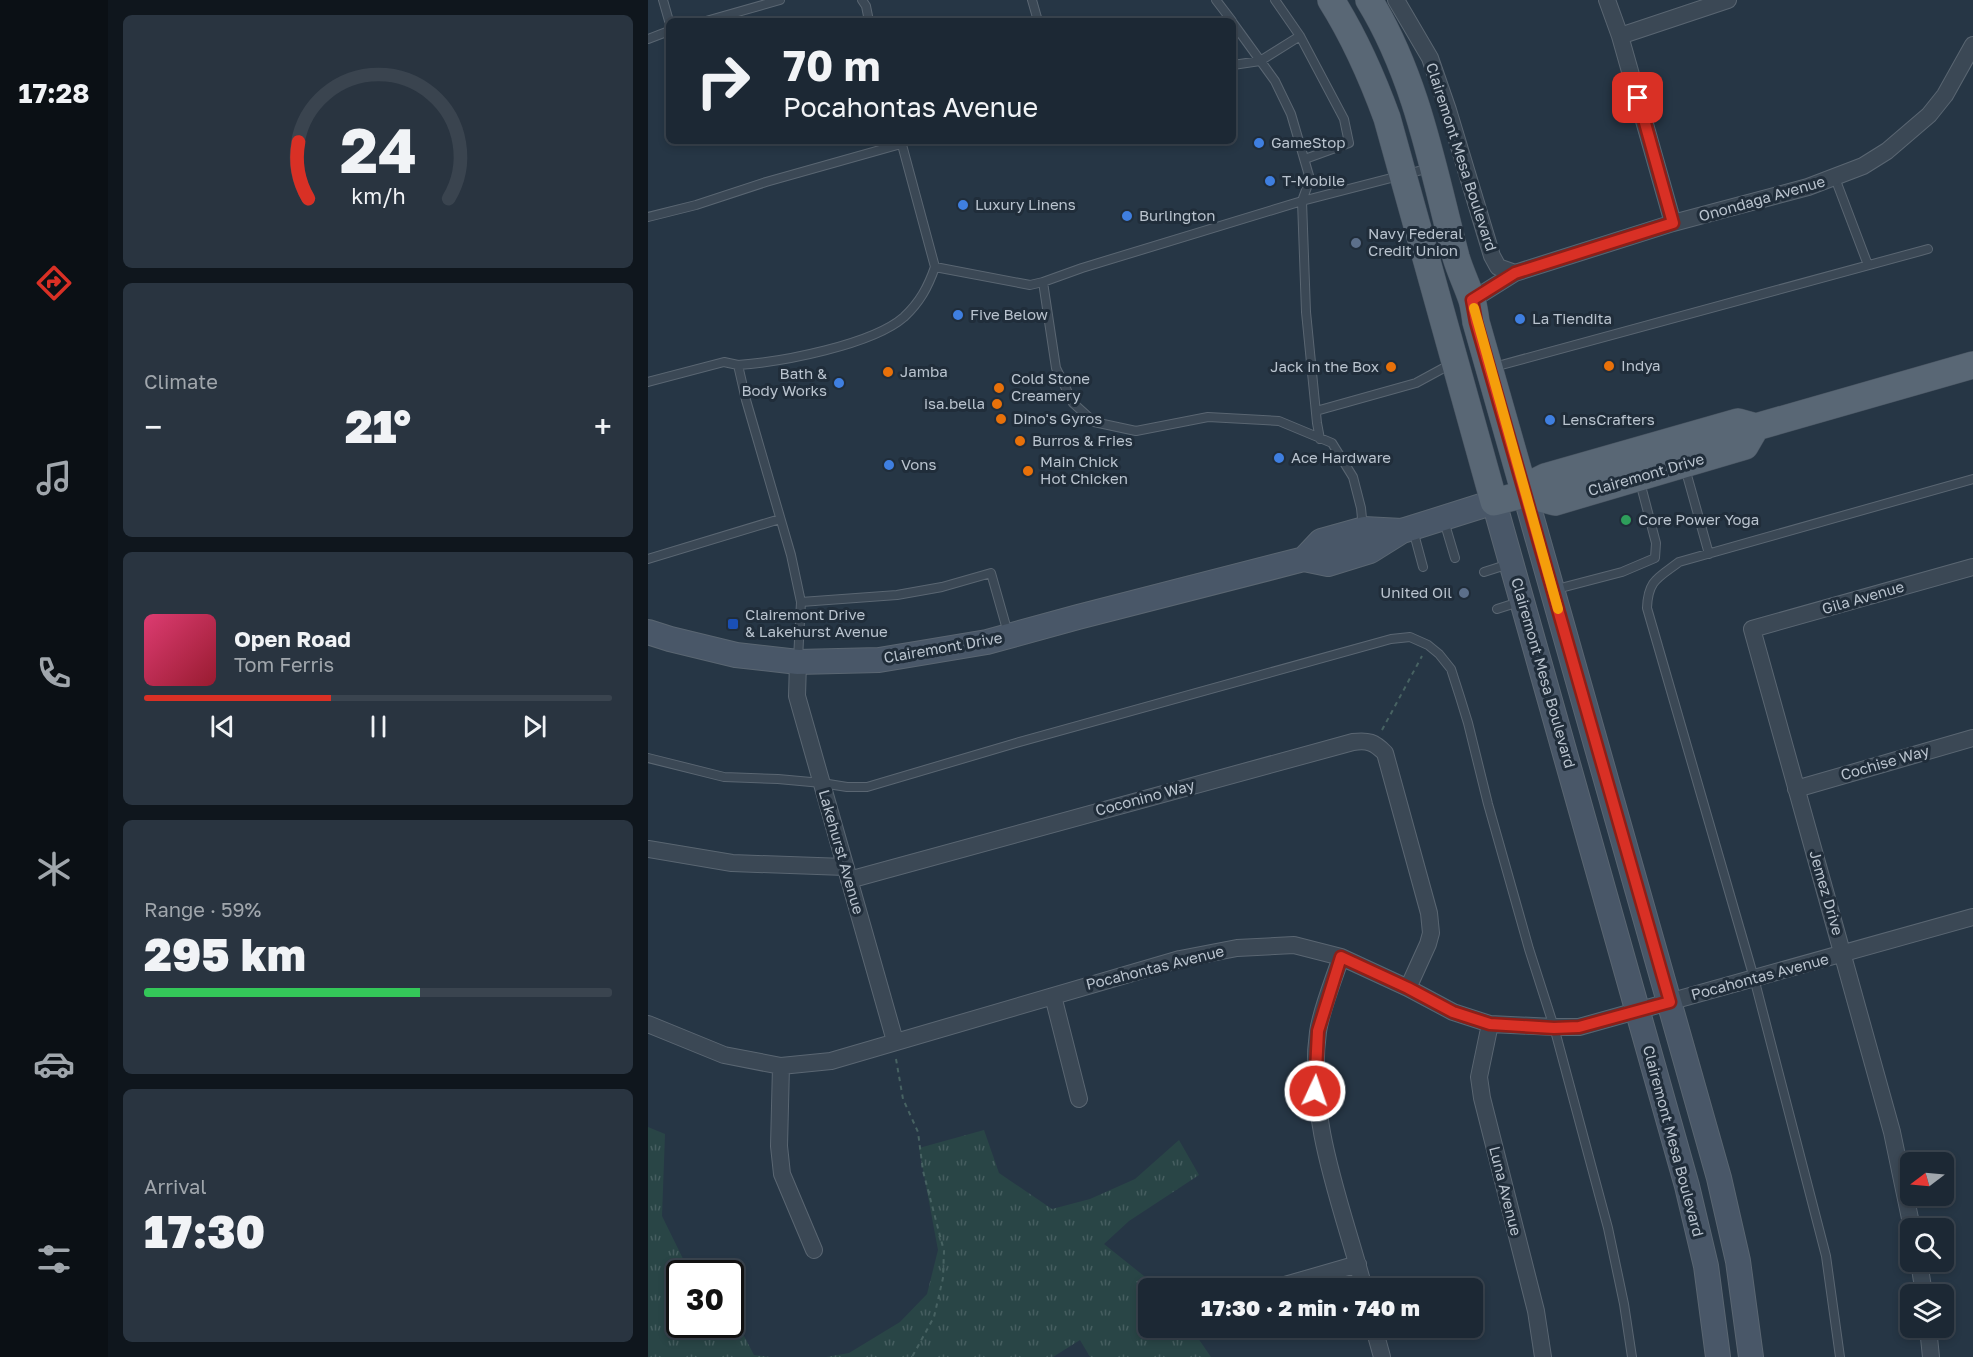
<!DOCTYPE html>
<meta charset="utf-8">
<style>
:root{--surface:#1c2834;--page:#293440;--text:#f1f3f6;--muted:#a0a6ac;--line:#3a444f;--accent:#d93025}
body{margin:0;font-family:"Golos Text",sans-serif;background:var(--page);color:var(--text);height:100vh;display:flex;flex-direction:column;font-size:22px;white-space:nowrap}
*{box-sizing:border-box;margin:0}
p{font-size:20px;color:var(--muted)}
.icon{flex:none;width:33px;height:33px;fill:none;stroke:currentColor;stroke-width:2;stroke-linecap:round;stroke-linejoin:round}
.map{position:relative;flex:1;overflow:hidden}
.drawer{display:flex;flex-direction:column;gap:15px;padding:15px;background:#0f161d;width:540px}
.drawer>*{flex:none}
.top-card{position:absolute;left:18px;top:18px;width:570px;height:126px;border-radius:9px;box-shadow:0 3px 9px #0003,0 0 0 2px var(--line);background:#1c2834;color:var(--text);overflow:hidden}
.needle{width:39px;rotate:254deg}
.tools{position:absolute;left:1252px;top:1152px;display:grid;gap:12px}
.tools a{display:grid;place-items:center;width:54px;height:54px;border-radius:9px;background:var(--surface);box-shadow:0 3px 9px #0003,0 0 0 2px var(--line);font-size:30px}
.speed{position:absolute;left:18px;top:1260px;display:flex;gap:12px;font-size:30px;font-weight:700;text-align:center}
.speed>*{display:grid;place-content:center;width:78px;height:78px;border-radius:50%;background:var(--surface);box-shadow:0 3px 9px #0003,0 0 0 2px var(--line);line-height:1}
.speed .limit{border:3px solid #111;border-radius:9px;background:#fff;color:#111}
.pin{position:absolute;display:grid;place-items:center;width:51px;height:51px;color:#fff;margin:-26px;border-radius:12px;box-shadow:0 3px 9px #0006}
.me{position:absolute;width:66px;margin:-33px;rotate:3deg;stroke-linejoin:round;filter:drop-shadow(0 0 4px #0008)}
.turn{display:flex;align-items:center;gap:21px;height:126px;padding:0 18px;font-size:27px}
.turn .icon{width:78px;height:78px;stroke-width:2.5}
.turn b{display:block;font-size:42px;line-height:51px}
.big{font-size:45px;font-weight:800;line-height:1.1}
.drawer .card{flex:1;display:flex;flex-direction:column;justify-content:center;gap:9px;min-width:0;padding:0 21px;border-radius:9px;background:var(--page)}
.drawer .dial{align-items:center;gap:0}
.dial svg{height:156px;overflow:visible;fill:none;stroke:var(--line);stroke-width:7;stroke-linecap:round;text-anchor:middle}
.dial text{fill:var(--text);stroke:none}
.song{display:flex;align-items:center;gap:18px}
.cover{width:72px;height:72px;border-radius:9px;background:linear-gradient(135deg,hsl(340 70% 55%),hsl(350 70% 35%))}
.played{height:6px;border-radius:3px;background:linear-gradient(90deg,var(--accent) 40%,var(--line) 40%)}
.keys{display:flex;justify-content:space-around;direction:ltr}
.heat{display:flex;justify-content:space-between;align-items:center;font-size:33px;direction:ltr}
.charge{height:9px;border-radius:4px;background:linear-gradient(90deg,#34c759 59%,var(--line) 0)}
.trip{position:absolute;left:490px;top:1278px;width:345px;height:60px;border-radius:9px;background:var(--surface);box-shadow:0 3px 9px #0003,0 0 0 2px var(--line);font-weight:800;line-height:60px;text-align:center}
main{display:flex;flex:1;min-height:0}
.dock{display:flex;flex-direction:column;width:108px;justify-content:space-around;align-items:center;background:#0b1015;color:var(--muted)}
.dock .icon{width:42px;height:42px}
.dock .selected{color:var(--accent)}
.dock b{font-size:27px;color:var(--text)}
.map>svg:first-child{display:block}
.grass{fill:url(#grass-tufts)}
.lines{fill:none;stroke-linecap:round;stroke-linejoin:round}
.service-casing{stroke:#5a6672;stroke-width:10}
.minor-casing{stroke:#5a6672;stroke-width:18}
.secondary-casing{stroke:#5a6672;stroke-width:26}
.primary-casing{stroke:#45515e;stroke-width:28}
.path{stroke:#476262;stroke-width:2;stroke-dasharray:4.5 4.5;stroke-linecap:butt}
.service{stroke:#3b4855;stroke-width:8}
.minor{stroke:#3b4855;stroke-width:16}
.secondary{stroke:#495768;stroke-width:24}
.primary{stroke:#596775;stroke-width:27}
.route-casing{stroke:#8d1f18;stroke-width:15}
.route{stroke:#d93025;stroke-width:10}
.slow{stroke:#f59e0b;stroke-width:10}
.shop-dot{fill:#3f7fe0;stroke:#202d3a;stroke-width:2}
.service-dot{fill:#5c6f8a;stroke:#202d3a;stroke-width:2}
.food-dot{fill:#e8710a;stroke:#202d3a;stroke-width:2}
.leisure-dot{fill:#2e9e5b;stroke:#202d3a;stroke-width:2}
.transit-dot{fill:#1a4fb4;stroke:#202d3a;stroke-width:2}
.labels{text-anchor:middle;stroke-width:6;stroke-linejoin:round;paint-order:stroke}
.poi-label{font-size:15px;fill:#b9c3ce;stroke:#202d3a;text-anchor:start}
.street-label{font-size:15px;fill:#b9c3ce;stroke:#202d3a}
</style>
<main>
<nav class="dock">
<b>17:28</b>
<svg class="icon selected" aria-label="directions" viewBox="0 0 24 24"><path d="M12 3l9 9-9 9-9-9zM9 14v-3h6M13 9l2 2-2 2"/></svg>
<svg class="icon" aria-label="music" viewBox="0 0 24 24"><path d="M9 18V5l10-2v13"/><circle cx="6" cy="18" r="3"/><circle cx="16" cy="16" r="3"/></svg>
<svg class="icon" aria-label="phone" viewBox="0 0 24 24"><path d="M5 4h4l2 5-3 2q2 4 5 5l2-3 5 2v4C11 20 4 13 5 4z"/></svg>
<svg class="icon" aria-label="climate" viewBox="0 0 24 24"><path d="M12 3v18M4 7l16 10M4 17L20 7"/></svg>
<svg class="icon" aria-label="car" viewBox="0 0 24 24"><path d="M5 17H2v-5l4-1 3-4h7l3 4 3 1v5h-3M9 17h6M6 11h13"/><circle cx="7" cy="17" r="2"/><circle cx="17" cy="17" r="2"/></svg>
<svg class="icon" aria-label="filters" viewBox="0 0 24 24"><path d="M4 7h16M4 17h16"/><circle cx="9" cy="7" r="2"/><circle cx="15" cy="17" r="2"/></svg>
</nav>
<section class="drawer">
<div class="card dial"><svg viewBox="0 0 100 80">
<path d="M14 69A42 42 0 1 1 86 69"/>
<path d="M14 69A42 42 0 0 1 9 40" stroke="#d93025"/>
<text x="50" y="56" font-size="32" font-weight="700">24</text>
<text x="50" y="72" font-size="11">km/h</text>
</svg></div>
<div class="card"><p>Climate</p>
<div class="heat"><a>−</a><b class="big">21°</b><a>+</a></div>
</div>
<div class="card">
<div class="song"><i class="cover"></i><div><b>Open Road</b><p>Tom Ferris</p></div></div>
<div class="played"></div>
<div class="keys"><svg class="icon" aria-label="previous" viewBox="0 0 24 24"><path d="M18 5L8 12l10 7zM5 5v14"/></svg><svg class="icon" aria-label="pause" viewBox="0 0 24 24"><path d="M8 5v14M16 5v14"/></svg><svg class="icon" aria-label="next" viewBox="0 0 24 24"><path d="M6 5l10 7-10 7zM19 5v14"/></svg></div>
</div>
<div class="card"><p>Range · 59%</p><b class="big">295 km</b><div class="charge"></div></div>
<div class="card"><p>Arrival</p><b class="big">17:30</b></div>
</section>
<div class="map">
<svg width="1325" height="1357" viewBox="0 0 1325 1357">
<defs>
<pattern id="grass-tufts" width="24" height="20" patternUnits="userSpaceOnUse" patternTransform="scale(1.5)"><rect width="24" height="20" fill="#294546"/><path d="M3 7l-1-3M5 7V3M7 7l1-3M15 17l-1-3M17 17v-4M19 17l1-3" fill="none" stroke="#465e60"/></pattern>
</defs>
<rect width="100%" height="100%" fill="#263645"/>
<!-- grass -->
<path class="grass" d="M0 1127 17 1134 14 1216 42 1273 32 1274V1324H82L83 1311 106 1355 123 1357H0Z
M336 1130 351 1173 404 1209 442 1199 487 1179 531 1140 551 1175 481 1221 456 1244 511 1288H501V1328H543L563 1357H442L432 1340 405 1357H178L201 1353 252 1322 279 1294 290 1250 271 1148Z"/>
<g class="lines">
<defs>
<path id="service" d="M15 0 21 21
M214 0 218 6 221 21
M384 0 390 21
M568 0 584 21
M58 21 132 0
M585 23 627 81 643 114 662 179 654 201 782 168
M652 36 696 119 701 143 657 159
M0 39 21 31
M585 65 612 61 652 36 627 0
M253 141 287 267 382 285 395 282
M1187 178 1220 265
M0 217 48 205 118 182 253 144
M846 367 1280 249
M0 382 76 362 90 365
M668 411 768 383 803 364
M672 439 669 423 658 312 654 201 434 268 395 282 408 368 425 403 446 422 488 431 560 417 631 421 684 443 705 477 713 508 715 529
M1037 468 1061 554
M796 521 807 558
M765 530 775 567
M0 559 132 519
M836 572 861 564
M905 590 974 572 1007 558 1008 543 992 482
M153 602 249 595 294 587 343 573 360 633
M849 609 871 602
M150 659 153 602 143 555 98 400 90 365C133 362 224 345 256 317 272 302 280 287 287 267
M0 758 76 777 130 779 174 783 199 787H219L368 743 743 639 762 637 780 645 791 654 803 669 812 697 820 723 840 804 881 949 906 1027 960 1228 976 1304 984 1357
M1192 1357 1178 1256 1106 978 999 608C1000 580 1010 578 1031 562L1325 479"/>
<path id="minor" d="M748 0 782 58 800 110 844 256 850 267 867 273
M959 0 972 36 1025 223
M972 36 1080 0
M824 300 867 273 1025 223 1160 187 1215 166 1239 151 1281 115 1297 95 1325 45
M150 662 149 696 247 1041
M1148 789 1325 738
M0 849 84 863 197 867
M201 880 705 742C720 740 726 742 737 753L781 913 783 933 780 944 760 988
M693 957C686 979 673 1010 670 1032 658 1120 694 1205 716 1288
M405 996 431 1099
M0 1024 76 1055 133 1066 183 1061 532 959 589 948 646 945 693 957 760 988 805 1012 842 1024 906 1027H931L1325 917
M842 1024 831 1077 834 1098 888 1311 895 1357
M133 1066 131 1146 134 1174 166 1250
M1264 1228 1244 1132 1104 629 1325 567
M1271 1262 1276 1294
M630 1287 710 1264
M726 1328 734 1357
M1280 1328 1283 1357"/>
<path id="secondary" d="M877 494 1071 1178 1090 1261 1103 1357
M656 559 673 541 716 529 754 531
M0 632 22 639 88 655 150 662 231 660 339 642 430 617 656 559 680 564 722 551 754 531 846 502 1039 1186 1058 1266 1070 1357"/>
<path id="primary" d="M683 0C707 38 724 77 739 118L846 502 877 494 907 502 1097 446 1108 427
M721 0C769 78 785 169 808 257 812 271 819 285 824 300 826 307 827 315 828 322L877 494
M877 494 889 481 897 477 1090 422 1108 427 1325 365"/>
</defs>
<!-- service casing -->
<use href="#service" class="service-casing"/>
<!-- minor casing -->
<use href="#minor" class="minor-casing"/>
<!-- secondary casing -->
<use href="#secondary" class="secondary-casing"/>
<!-- primary casing -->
<use href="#primary" class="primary-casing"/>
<!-- path -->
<path class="path" d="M734 730 774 656
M248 1059 255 1099 270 1132 275 1171 296 1251 295 1278 286 1317 264 1357"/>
<!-- service -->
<use href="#service" class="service"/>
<!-- minor -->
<use href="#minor" class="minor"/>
<!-- secondary -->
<use href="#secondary" class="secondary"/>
<!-- primary -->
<use href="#primary" class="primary"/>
</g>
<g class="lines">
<defs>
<path id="route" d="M667 1091 670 1031 693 957 760 988 805 1012 842 1024 906 1028 931 1027 1022 1002 828 322 824 300 867 273 1025 223 990 98"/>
</defs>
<!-- route casing -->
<use href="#route" class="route-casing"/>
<!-- route -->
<use href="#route" class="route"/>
<!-- slow -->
<path class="slow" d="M826 308 910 609"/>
</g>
<!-- markers -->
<g class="shop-dot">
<circle cx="611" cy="143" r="6"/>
<circle cx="622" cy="181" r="6"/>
<circle cx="315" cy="205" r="6"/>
<circle cx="479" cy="216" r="6"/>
<circle cx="310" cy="315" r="6"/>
<circle cx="872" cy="319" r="6"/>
<circle cx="191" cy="383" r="6"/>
<circle cx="902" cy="420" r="6"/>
<circle cx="631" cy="458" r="6"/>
<circle cx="241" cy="465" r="6"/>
</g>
<g class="service-dot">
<circle cx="708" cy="243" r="6"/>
<circle cx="816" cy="593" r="6"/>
</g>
<g class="food-dot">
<circle cx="961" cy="366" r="6"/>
<circle cx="743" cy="367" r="6"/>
<circle cx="240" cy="372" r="6"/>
<circle cx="351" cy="388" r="6"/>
<circle cx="349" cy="404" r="6"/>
<circle cx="353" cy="419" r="6"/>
<circle cx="372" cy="441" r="6"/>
<circle cx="380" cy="471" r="6"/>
</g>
<circle class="leisure-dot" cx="978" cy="520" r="6"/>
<rect class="transit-dot" x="79" y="618" width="12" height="12" rx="3"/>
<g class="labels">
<!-- poi labels -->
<g class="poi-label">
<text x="623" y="148">GameStop</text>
<text x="634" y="186">T-Mobile</text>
<text x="327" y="210">Luxury Linens</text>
<text x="491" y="221">Burlington</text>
<text x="720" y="239">Navy Federal<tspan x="720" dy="17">Credit Union</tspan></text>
<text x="322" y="320">Five Below</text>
<text x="884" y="324">La Tiendita</text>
<text x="973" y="371">Indya</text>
<text x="731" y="372" text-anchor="end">Jack in the Box</text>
<text x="252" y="377">Jamba</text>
<text x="179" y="379" text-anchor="end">Bath &amp;<tspan x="179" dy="17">Body Works</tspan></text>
<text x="363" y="384">Cold Stone<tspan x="363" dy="17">Creamery</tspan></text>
<text x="337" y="409" text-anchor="end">isa.bella</text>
<text x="365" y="424">Dino's Gyros</text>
<text x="914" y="425">LensCrafters</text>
<text x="384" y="446">Burros &amp; Fries</text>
<text x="643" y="463">Ace Hardware</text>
<text x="392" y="467">Main Chick<tspan x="392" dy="17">Hot Chicken</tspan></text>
<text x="253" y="470">Vons</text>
<text x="990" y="525">Core Power Yoga</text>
<text x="804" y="598" text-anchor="end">United Oil</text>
<text x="97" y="620">Clairemont Drive<tspan x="97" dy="17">&amp; Lakehurst Avenue</tspan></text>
</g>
<!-- street labels -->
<g class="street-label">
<text transform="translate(813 157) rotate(72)" y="5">Clairemont Mesa Boulevard</text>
<text transform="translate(1114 199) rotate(-16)" y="5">Onondaga Avenue</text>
<text transform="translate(998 475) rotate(-16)" y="5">Clairemont Drive</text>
<text transform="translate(1215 598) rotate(-16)" y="5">Gila Avenue</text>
<text transform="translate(295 648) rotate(-10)" y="5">Clairemont Drive</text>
<text transform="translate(895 673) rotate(74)" y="5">Clairemont Mesa Boulevard</text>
<text transform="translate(1237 763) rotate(-16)" y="5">Cochise Way</text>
<text transform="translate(497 798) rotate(-15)" y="5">Coconino Way</text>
<text transform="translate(193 852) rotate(74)" y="5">Lakehurst Avenue</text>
<text transform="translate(1178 893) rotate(74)" y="5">Jemez Drive</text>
<text transform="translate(507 968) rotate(-14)" y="5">Pocahontas Avenue</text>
<text transform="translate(1112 977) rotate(-15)" y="5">Pocahontas Avenue</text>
<text transform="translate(1025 1141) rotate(75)" y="5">Clairemont Mesa Boulevard</text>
<text transform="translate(857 1191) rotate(76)" y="5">Luna Avenue</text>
</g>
</g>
</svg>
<div class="tools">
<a><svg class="needle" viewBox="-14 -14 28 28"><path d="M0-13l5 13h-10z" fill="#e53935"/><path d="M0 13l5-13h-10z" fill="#a0a6ac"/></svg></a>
<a><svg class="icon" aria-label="search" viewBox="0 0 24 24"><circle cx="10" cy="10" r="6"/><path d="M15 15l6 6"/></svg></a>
<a><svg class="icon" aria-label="layers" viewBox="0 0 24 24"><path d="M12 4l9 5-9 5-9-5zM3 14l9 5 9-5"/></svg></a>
</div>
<div class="speed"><div class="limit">30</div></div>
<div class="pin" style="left:990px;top:98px;background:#d93025"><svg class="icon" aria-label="arrive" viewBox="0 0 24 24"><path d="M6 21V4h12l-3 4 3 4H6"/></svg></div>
<svg class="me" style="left:667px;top:1091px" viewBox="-20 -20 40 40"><circle r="17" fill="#d93025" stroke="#fff" stroke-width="3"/><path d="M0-11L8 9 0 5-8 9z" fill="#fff"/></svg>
<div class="trip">17:30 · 2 min · 740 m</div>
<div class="top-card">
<div class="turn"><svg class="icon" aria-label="right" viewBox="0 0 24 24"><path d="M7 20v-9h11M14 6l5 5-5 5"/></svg><div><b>70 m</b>Pocahontas Avenue</div></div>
</div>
</div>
</main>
